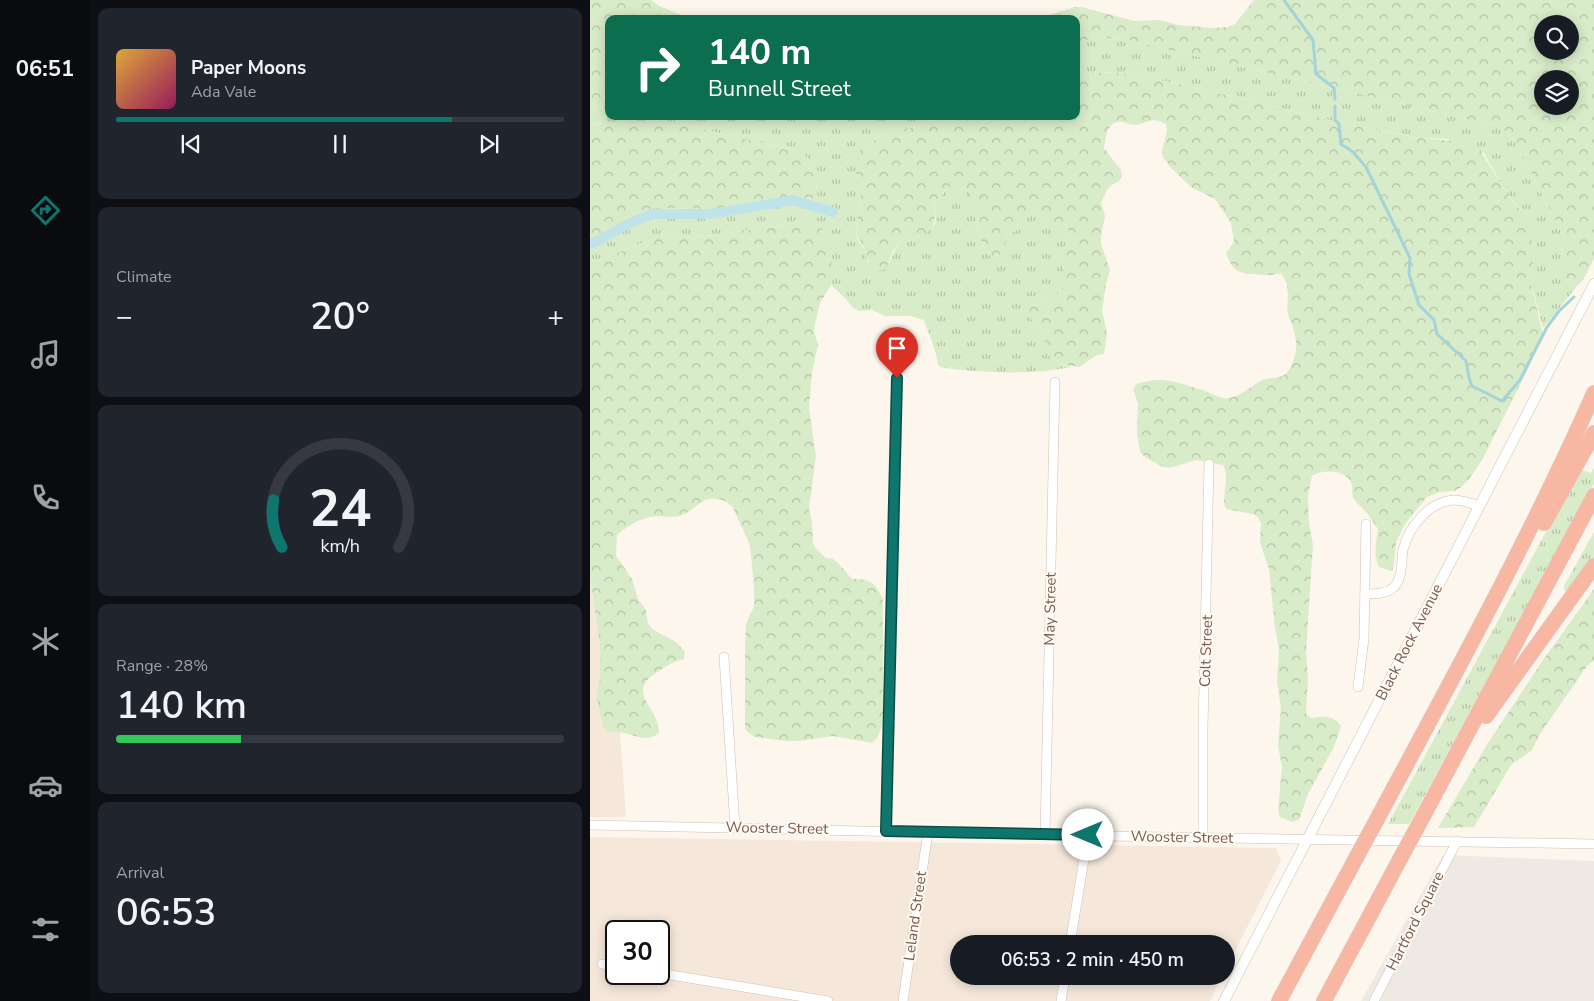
<!DOCTYPE html>
<meta charset="utf-8">
<style>
:root{--surface:#171b24;--page:#20242c;--text:#f1f3f6;--muted:#9ea1a6;--line:#363941;--accent:#0f766e}
body{margin:0;font-family:"Nunito Sans",sans-serif;background:var(--page);color:var(--text);height:100vh;display:flex;flex-direction:column;font-size:19px;white-space:nowrap}
*{box-sizing:border-box;margin:0}
p{font-size:16px;color:var(--muted)}
.icon{flex:none;width:28px;height:28px;fill:none;stroke:currentColor;stroke-width:2;stroke-linecap:round;stroke-linejoin:round}
.map{position:relative;flex:1;overflow:hidden}
.side{display:flex;flex-direction:column;gap:8px;padding:8px;background:#0d0f14;width:500px}
.side>*{flex:none}
.banner{position:absolute;left:15px;top:15px;width:475px;height:105px;border-radius:10px;box-shadow:0 2px 12px #0003;background:#0b6e4f;color:#fff;overflow:hidden}
.buttons{position:absolute;left:944px;top:15px;display:grid;gap:10px}
.buttons a{display:grid;place-items:center;width:45px;height:45px;border-radius:50%;background:var(--surface);box-shadow:0 2px 12px #0003;font-size:25px}
.speed{position:absolute;left:15px;top:920px;display:flex;gap:10px;font-size:25px;font-weight:700;text-align:center}
.speed>*{display:grid;place-content:center;width:65px;height:65px;border-radius:50%;background:var(--surface);box-shadow:0 2px 12px #0003;line-height:1}
.speed .limit{border:2px solid #111;border-radius:8px;background:#fff;color:#111}
.pin{position:absolute;display:grid;place-items:center;width:42px;height:42px;color:#fff;margin:-51px -21px;border-radius:50% 50% 50% 0;rotate:-45deg;box-shadow:0 0 5px #0007}
.pin .icon{rotate:45deg}
.me{position:absolute;width:55px;margin:-28px;rotate:270deg;stroke-linejoin:round;filter:drop-shadow(0 0 4px #0008)}
.turn{display:flex;align-items:center;gap:18px;height:105px;padding:0 20px;font-size:22px}
.turn .icon{width:65px;height:65px;stroke-width:2.5}
.turn b{display:block;font-size:35px;line-height:42px}
.big{font-size:38px;font-weight:600;line-height:1.1}
.side .card{flex:1;display:flex;flex-direction:column;justify-content:center;gap:8px;min-width:0;padding:0 18px;border-radius:10px;background:var(--page)}
.side .dial{align-items:center;gap:0}
.dial svg{height:130px;overflow:visible;fill:none;stroke:var(--line);stroke-width:7;stroke-linecap:round;text-anchor:middle}
.dial text{fill:var(--text);stroke:none}
.song{display:flex;align-items:center;gap:15px}
.cover{width:60px;height:60px;border-radius:8px;background:linear-gradient(135deg,hsl(40 70% 55%),hsl(330 70% 35%))}
.played{height:5px;border-radius:2px;background:linear-gradient(90deg,var(--accent) 75%,var(--line) 75%)}
.keys{display:flex;justify-content:space-around;direction:ltr}
.heat{display:flex;justify-content:space-between;align-items:center;font-size:28px;direction:ltr}
.charge{height:8px;border-radius:4px;background:linear-gradient(90deg,#34c759 28%,var(--line) 0)}
.trip{position:absolute;left:360px;top:935px;width:285px;height:50px;border-radius:25px;background:var(--surface);box-shadow:0 2px 12px #0003;font-weight:600;line-height:50px;text-align:center}
main{display:flex;flex:1;min-height:0}
.tab-bar{display:flex;flex-direction:column;width:90px;justify-content:space-around;align-items:center;background:#090b0e;color:var(--muted)}
.tab-bar .icon{width:35px;height:35px}
.tab-bar .selected{color:var(--accent)}
.tab-bar b{font-size:22px;color:var(--text)}
.map>svg:first-child{display:block}
.residential{fill:#f5e8da;fill-rule:evenodd}
.industrial{fill:#efe9e4}
.grass{fill:url(#grass-tufts)}
.forest{fill:url(#forest-crowns);fill-rule:evenodd}
.lines{fill:none;stroke-linecap:round;stroke-linejoin:round}
.stream{stroke:#a5d3da;stroke-width:3}
.canal{stroke:#bfe3e8;stroke-width:10}
.minor-casing{stroke:#d1beb0;stroke-width:10}
.tertiary-casing{stroke:#d1beb0;stroke-width:11}
.motorway-casing{stroke:#dad1cd;stroke-width:16}
.minor{stroke:#fff;stroke-width:9}
.tertiary{stroke:#fff;stroke-width:10}
.motorway{stroke:#f7b7a3;stroke-width:15}
.motorway-bridge-casing{stroke:#dad1cd;stroke-width:16;stroke-linecap:butt}
.motorway-bridge{stroke:#f7b7a3;stroke-width:15}
.route-casing{stroke:#0a4d48;stroke-width:12}
.route{stroke:#0f766e;stroke-width:9}
.labels{text-anchor:middle;stroke-width:4;stroke-linejoin:round;paint-order:stroke}
.street-label{font-size:15px;fill:#7a5c4d;stroke:#fffaf3}
</style>
<main>
<nav class="tab-bar">
<b>06:51</b>
<svg class="icon selected" aria-label="directions" viewBox="0 0 24 24"><path d="M12 3l9 9-9 9-9-9zM9 14v-3h6M13 9l2 2-2 2"/></svg>
<svg class="icon" aria-label="music" viewBox="0 0 24 24"><path d="M9 18V5l10-2v13"/><circle cx="6" cy="18" r="3"/><circle cx="16" cy="16" r="3"/></svg>
<svg class="icon" aria-label="phone" viewBox="0 0 24 24"><path d="M5 4h4l2 5-3 2q2 4 5 5l2-3 5 2v4C11 20 4 13 5 4z"/></svg>
<svg class="icon" aria-label="climate" viewBox="0 0 24 24"><path d="M12 3v18M4 7l16 10M4 17L20 7"/></svg>
<svg class="icon" aria-label="car" viewBox="0 0 24 24"><path d="M5 17H2v-5l4-1 3-4h7l3 4 3 1v5h-3M9 17h6M6 11h13"/><circle cx="7" cy="17" r="2"/><circle cx="17" cy="17" r="2"/></svg>
<svg class="icon" aria-label="filters" viewBox="0 0 24 24"><path d="M4 7h16M4 17h16"/><circle cx="9" cy="7" r="2"/><circle cx="15" cy="17" r="2"/></svg>
</nav>
<section class="side">
<div class="card">
<div class="song"><i class="cover"></i><div><b>Paper Moons</b><p>Ada Vale</p></div></div>
<div class="played"></div>
<div class="keys"><svg class="icon" aria-label="previous" viewBox="0 0 24 24"><path d="M18 5L8 12l10 7zM5 5v14"/></svg><svg class="icon" aria-label="pause" viewBox="0 0 24 24"><path d="M8 5v14M16 5v14"/></svg><svg class="icon" aria-label="next" viewBox="0 0 24 24"><path d="M6 5l10 7-10 7zM19 5v14"/></svg></div>
</div>
<div class="card"><p>Climate</p>
<div class="heat"><a>−</a><b class="big">20°</b><a>+</a></div>
</div>
<div class="card dial"><svg viewBox="0 0 100 80">
<path d="M14 69A42 42 0 1 1 86 69"/>
<path d="M14 69A42 42 0 0 1 9 40" stroke="#0f766e"/>
<text x="50" y="56" font-size="32" font-weight="700">24</text>
<text x="50" y="72" font-size="11">km/h</text>
</svg></div>
<div class="card"><p>Range · 28%</p><b class="big">140 km</b><div class="charge"></div></div>
<div class="card"><p>Arrival</p><b class="big">06:53</b></div>
</section>
<div class="map">
<svg width="1004" height="1001" viewBox="0 0 1004 1001">
<defs>
<pattern id="grass-tufts" width="24" height="20" patternUnits="userSpaceOnUse" patternTransform="scale(1.25)"><rect width="24" height="20" fill="#d8ecc9"/><path d="M3 7l-1-3M5 7V3M7 7l1-3M15 17l-1-3M17 17v-4M19 17l1-3" fill="none" stroke="#b4c2a5"/></pattern>
<pattern id="forest-crowns" width="20" height="18" patternUnits="userSpaceOnUse" patternTransform="scale(1.25)"><rect width="20" height="18" fill="#d8ecc9"/><path d="M2 6a3 3 0 1 1 6 0M12 15a3 3 0 1 1 6 0" fill="none" stroke="#b4c2a5"/></pattern>
</defs>
<rect width="100%" height="100%" fill="#fdf6ec"/>
<!-- residential -->
<path class="residential" d="M17 553 36 817H0V554Z
M0 837 686 848 691 860 636 969V944H369V976H632L620 1001H0ZM26 931H69V974H26Z"/>
<!-- industrial -->
<path class="industrial" d="M853 855 1004 861V1001H771Z"/>
<!-- grass -->
<path class="grass" d="M507 37 533 39 906 126 918 133 926 143 972 233 973 240 972 259 981 284 988 285 953 328 940 279 944 258 927 206 914 189 894 153 857 139 831 138 756 124 589 84 538 74 511 72 486 78V43Z
M16 111H19V116H357L323 128 303 129 286 137 283 143 271 149 266 174 272 186 266 232 267 238 275 250 278 263H299L308 244 314 240 329 236 345 224 346 218 344 204C352 195 358 184 372 185L381 194 388 220 387 234 398 254 404 257 411 254 418 235 430 228 433 221 437 217 444 214 463 223 477 225 480 237 470 255 476 276V282L465 298 440 307 442 320 454 336 458 349 469 364 482 367C440 375 397 373 354 368L348 365C346 349 339 335 334 320L321 316H295L282 310 269 311 263 308 255 298 241 285C246 270 237 259 235 245 234 241 234 236 234 232L210 222 125 235 95 238 69 236 0 264V239L22 229 48 214 64 208 123 209 179 199 208 197 225 199 227 188 222 175 220 165 204 150 98 126 14 123 0 124V114Z
M1004 468V484L819 824H798L990 469 1001 473Z
M1004 532V558L989 578 975 592 974 586Z"/>
<!-- forest -->
<path class="forest" d="M0 0H61L69 6 101 19H19V111L0 114Z
M664 0H1004V259L993 280 988 285 981 284 976 278 972 259 973 240 972 233 926 143 918 133 906 126 533 39 507 37 486 43V19H417L452 17 485 7H492L544 21 570 20 588 25 624 28 638 27 645 24ZM952 24H980V51H952ZM952 79H980V106H952Z
M511 72 538 74 589 84 756 124 830 138 876 142 889 148 914 189 939 223 944 258 940 279 953 335 941 360 936 373 892 460 880 478 870 488 864 491 849 492 837 497 815 524 806 542 804 564 802 571 789 567C783 555 786 543 788 529 784 524 781 518 777 513 773 508 766 503 763 498 761 492 764 484 759 479 750 469 731 470 722 476L718 496 719 524 723 545 716 651 718 678 716 714 722 718C734 716 744 715 751 726L744 747 718 794 709 820 702 822 690 817 688 810 692 766 688 746 691 708 687 682 689 649 685 628 679 569 670 543 671 523 668 517 663 514 636 509C630 495 641 478 633 465L606 460 580 468 573 467 555 457 550 452 547 432 548 402 543 390 546 384C575 375 588 383 615 391 621 393 627 397 633 398 645 400 658 389 667 383 675 377 684 379 692 376 700 374 705 357 706 350 707 341 704 328 700 320 693 305 704 289 691 273 680 276 673 275 662 274 646 273 642 269 636 253L644 242 641 223 625 199 601 187 581 168 573 157 572 151 577 131 576 124C561 116 558 123 545 125 541 125 537 123 533 122 517 120 516 136 514 148L531 170 532 177 528 182 521 185 517 190 511 203 515 216 511 237V244L520 270 516 284 512 311 517 333 514 354 507 355 489 367 469 364 458 355 454 336 442 320 439 314 440 307 465 298 476 282V276L470 255 480 237 477 225 463 223 444 214 438 217 433 221 430 228 418 235 411 254 404 257 398 254 387 234 388 220 381 194 372 185C358 184 352 194 344 204 347 225 344 232 322 238 317 239 312 240 308 244 301 251 300 262 295 269 277 275 280 262 275 250 273 244 268 239 266 232L272 186 266 174V161L271 149 283 143 286 137 291 133 303 129 323 128 357 116H486V78Z
M14 123 98 126 204 150 216 156C221 167 227 186 228 198L225 199 208 197 179 199 123 209 64 208 48 214 22 229 0 239V124Z
M210 222 224 223 230 226 234 232 235 246 242 265 243 279 241 285 230 303 225 324 224 331 228 345 222 372 219 408 226 456 219 509 222 522 223 543 226 549 236 558 243 559 248 563 262 579C280 579 285 582 293 599V724L287 738 282 743 243 736 210 741H196L166 737 160 734 155 729V645L156 624 164 606V586L160 545 143 508C137 499 121 495 112 502 103 507 100 513 89 516 81 518 74 516 66 516 52 517 37 526 27 535L26 556 42 579 48 599 56 610 58 623 62 629 86 642 95 652 94 659C83 661 75 667 66 673 35 693 70 708 69 733 59 741 50 738 39 734 33 732 25 732 18 732L13 727 7 699V692L10 680V644L0 575V264L69 236 95 238 125 235Z
M1004 589V660L997 666 950 734 942 750 921 765 884 827 848 828 898 743 953 660Z"/>
<g class="lines">
<!-- stream -->
<path class="stream" d="M694 0 723 40 726 74 744 88 745 99
M745 106V120L749 124 751 144 763 152 776 167 820 258 819 274 829 305 844 320 847 334 876 361 879 378 882 386 912 401 930 380 957 327 969 311 984 297"/>
<!-- canal -->
<path class="canal" d="M0 244 8 241 36 225 62 214H121L203 200 243 212"/>
<defs>
<path id="minor" d="M775 594C785 594 797 594 804 587 813 578 811 561 813 550 819 526 840 500 866 500 874 501 881 503 889 506
M134 657 145 827
M768 687 774 639 776 524
M0 825 455 835 1004 844
M296 831 307 378
M455 835 465 382
M613 837V727L619 464
M480 944 498 835
M12 964 26 966
M69 973 238 1001
M313 1001 338 832
M471 1001 475 976
M784 1001 867 841"/>
<path id="tertiary" d="M634 1001 1004 284"/>
<path id="motorway" d="M954 523 1004 433
M896 716 1004 566
M785 823C861 681 939 540 1004 393
M829 824 1004 496
M689 1001 766 858
M734 1001 810 859"/>
</defs>
<!-- minor casing -->
<use href="#minor" class="minor-casing"/>
<!-- tertiary casing -->
<use href="#tertiary" class="tertiary-casing"/>
<!-- motorway casing -->
<use href="#motorway" class="motorway-casing"/>
<!-- minor -->
<use href="#minor" class="minor"/>
<!-- tertiary -->
<use href="#tertiary" class="tertiary"/>
<!-- motorway -->
<use href="#motorway" class="motorway"/>
<defs>
<path id="motorway-bridge" d="M766 858 785 823
M810 859 829 824"/>
</defs>
<!-- motorway-bridge casing -->
<use href="#motorway-bridge" class="motorway-bridge-casing"/>
<!-- motorway-bridge -->
<use href="#motorway-bridge" class="motorway-bridge"/>
</g>
<g class="lines">
<defs>
<path id="route" d="M307 378 296 831 498 835"/>
</defs>
<!-- route casing -->
<use href="#route" class="route-casing"/>
<!-- route -->
<use href="#route" class="route"/>
</g>
<g class="labels">
<!-- street labels -->
<g class="street-label">
<text transform="translate(460 609) rotate(-89)" y="5">May Street</text>
<text transform="translate(819 642) rotate(-63)" y="5">Black Rock Avenue</text>
<text transform="translate(616 651) rotate(-88)" y="5">Colt Street</text>
<text transform="translate(187 828) rotate(1)" y="5">Wooster Street</text>
<text transform="translate(592 837) rotate(1)" y="5">Wooster Street</text>
<text transform="translate(325 916) rotate(-82)" y="5">Leland Street</text>
<text transform="translate(825 921) rotate(-63)" y="5">Hartford Square</text>
</g>
</g>
</svg>
<div class="buttons">
<a><svg class="icon" aria-label="search" viewBox="0 0 24 24"><circle cx="10" cy="10" r="6"/><path d="M15 15l6 6"/></svg></a>
<a><svg class="icon" aria-label="layers" viewBox="0 0 24 24"><path d="M12 4l9 5-9 5-9-5zM3 14l9 5 9-5"/></svg></a>
</div>
<div class="speed"><div class="limit">30</div></div>
<div class="pin" style="left:307px;top:378px;background:#d93025"><svg class="icon" aria-label="arrive" viewBox="0 0 24 24"><path d="M6 21V4h12l-3 4 3 4H6"/></svg></div>
<svg class="me" style="left:498px;top:835px" viewBox="-20 -20 40 40"><circle r="19" fill="#fff"/><path d="M0-13L10 11 0 6-10 11z" fill="#0f766e"/></svg>
<div class="trip">06:53 · 2 min · 450 m</div>
<div class="banner">
<div class="turn"><svg class="icon" aria-label="right" viewBox="0 0 24 24"><path d="M7 20v-9h11M14 6l5 5-5 5"/></svg><div><b>140 m</b>Bunnell Street</div></div>
</div>
</div>
</main>
